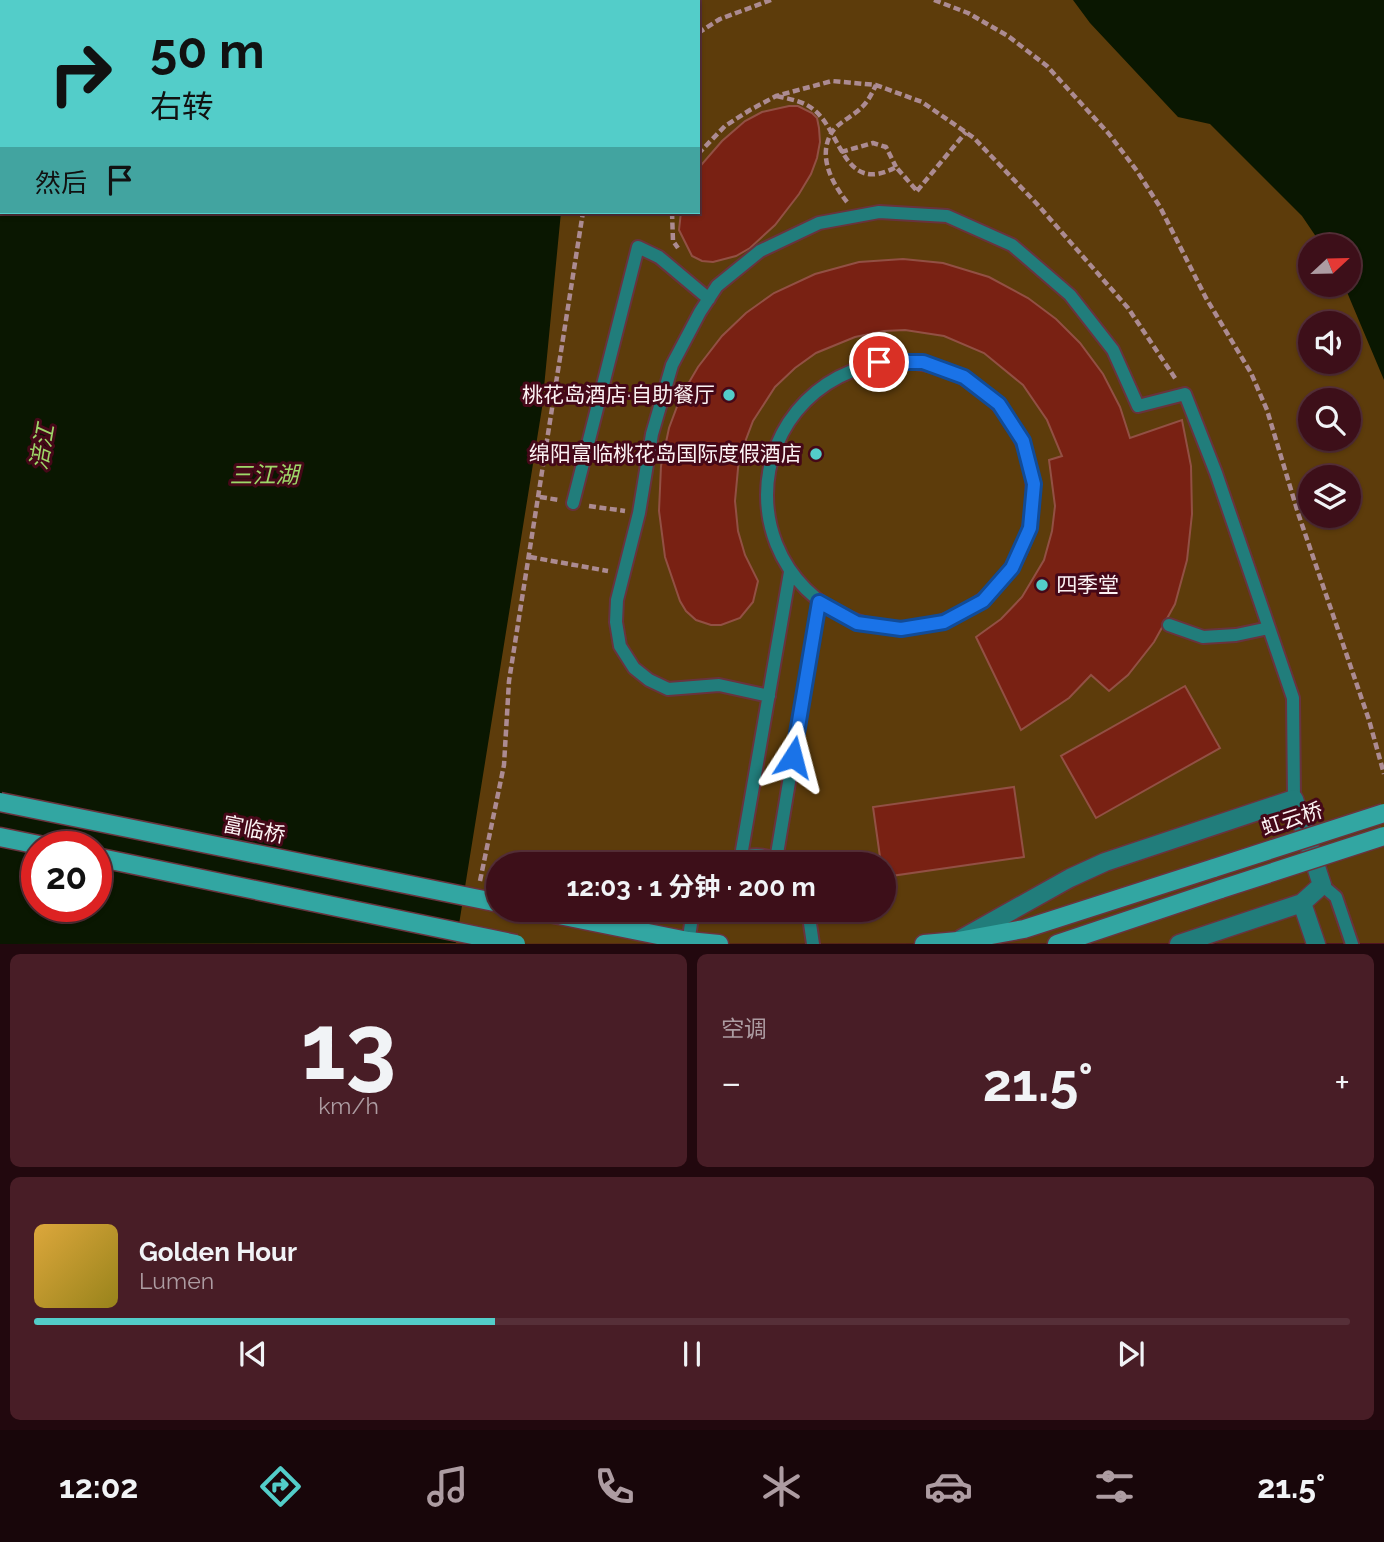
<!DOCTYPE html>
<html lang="zh">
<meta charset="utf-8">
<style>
:root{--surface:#3d0f19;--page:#481d26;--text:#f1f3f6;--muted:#ad9ca2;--line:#562f38;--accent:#53cdc9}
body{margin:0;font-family:Raleway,"Noto Sans SC",sans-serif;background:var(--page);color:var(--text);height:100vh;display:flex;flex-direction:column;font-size:26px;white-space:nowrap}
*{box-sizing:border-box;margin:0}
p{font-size:23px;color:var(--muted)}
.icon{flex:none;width:38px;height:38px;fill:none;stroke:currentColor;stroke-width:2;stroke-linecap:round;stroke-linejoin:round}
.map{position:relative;height:944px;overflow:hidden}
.drawer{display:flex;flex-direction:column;gap:10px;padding:10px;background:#22080e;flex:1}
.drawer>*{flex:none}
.top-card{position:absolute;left:0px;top:0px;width:700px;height:214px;box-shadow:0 2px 5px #0004,0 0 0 2px var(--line);background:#53cdc9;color:#111;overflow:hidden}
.needle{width:46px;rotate:68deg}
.controls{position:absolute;left:1298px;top:234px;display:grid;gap:14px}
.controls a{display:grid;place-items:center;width:63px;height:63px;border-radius:50%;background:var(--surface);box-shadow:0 2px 5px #0004,0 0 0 2px var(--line);font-size:35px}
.speed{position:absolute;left:21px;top:831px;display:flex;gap:14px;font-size:35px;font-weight:700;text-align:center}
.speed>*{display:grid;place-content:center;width:91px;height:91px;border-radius:50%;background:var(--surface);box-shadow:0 2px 5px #0004,0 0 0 2px var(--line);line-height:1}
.speed .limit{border:10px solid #d22;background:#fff;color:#111}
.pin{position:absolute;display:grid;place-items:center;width:60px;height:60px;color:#fff;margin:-30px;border:4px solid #fff;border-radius:50%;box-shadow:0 2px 7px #0007}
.me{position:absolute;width:77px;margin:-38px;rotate:9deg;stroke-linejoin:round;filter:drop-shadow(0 0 5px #0008)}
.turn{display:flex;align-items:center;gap:24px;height:147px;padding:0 35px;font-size:32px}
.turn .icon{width:91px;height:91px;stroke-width:2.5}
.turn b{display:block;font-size:49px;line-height:60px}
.then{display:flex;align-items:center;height:66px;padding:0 35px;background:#0003;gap:14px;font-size:26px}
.big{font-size:52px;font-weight:700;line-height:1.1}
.drawer .card{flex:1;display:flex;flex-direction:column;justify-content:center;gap:10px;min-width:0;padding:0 24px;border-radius:10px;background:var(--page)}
.drawer .dial{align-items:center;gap:0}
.dial b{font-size:91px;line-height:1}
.song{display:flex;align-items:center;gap:21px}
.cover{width:84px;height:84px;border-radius:10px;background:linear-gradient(135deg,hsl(40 70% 55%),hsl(50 70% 35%))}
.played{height:7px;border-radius:4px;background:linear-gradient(90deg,var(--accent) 35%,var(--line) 35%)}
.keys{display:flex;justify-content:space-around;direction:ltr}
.heat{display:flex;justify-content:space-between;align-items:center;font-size:38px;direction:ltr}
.drawer .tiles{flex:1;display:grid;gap:10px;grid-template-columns:1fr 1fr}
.card:last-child{grid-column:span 2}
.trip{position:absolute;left:486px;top:852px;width:410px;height:70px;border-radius:35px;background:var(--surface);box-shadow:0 2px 5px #0004,0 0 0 2px var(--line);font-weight:700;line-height:70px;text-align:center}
.dock{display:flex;height:112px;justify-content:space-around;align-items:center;background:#18060a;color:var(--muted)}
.dock .icon{width:49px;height:49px}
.dock .on{color:var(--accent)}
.dock b{font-size:32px;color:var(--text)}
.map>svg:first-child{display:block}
.green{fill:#5d3c0b;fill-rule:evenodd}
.water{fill:#0a1701;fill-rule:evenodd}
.building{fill:#792113;stroke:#925044;stroke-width:2}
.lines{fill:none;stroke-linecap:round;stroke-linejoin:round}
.lane-casing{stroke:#69333e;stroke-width:16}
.street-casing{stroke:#69333e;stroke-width:21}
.secondary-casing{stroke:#69333e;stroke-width:21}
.path{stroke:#ac8b92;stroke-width:4.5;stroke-dasharray:7 3.5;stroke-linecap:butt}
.lane{stroke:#217d7b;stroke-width:12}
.street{stroke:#217d7b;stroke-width:18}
.secondary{stroke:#32a6a2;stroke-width:18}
.secondary-bridge-casing{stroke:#69333e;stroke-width:21;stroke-linecap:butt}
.secondary-bridge{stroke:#32a6a2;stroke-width:18}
.route-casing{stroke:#114b97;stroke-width:18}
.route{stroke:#1a73e8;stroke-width:12}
.poi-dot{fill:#53cdc9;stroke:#450818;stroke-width:2.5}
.labels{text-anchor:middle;stroke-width:6;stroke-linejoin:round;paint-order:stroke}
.poi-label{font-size:21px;fill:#fbf2f3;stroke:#450818;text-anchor:end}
.street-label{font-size:21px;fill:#fbf2f3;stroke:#450818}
.water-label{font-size:23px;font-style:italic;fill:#9ed869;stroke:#450818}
</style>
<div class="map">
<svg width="1384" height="944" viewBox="0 0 1384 944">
<rect width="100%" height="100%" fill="#511421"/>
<!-- green -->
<path class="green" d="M0 0H1384V943L0 944ZM2 2H698V212H2ZM1311 247H1349V285H1311ZM1311 324H1349V362H1311ZM1311 401H1349V439H1311ZM1311 478H1349V516H1311ZM37 847H96V906H37ZM499 864H884V910H499Z"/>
<!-- water -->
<path class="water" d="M0 0H667L2 2V212H561L542 408 456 943 0 944ZM37 847H96V906H37Z
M1073 0H1384V380L1344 285H1349V247H1323L1302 216 1210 124 1178 117 1090 23Z"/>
<!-- building -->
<path class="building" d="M789 106H798L812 113 817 118 819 128 820 142 817 158 811 174 799 194 775 225 750 248 736 256 713 262 702 261 692 256 679 230 681 212H698V170L702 164 722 141 745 121 762 112Z
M903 259 943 263 989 277 1028 298 1056 319 1080 343 1103 374 1120 407 1130 438 1182 420 1191 466 1192 514 1187 560 1175 604 1154 642 1128 675 1109 691 1091 675 1069 698 1021 730 976 637 1001 619 1022 597 1044 560 1052 531 1055 506 1049 460 1062 456 1047 420 1023 385 984 353 944 336 905 330 884 331 855 337 816 353 795 368 775 387 753 421 739 458 735 501 738 531 745 555 758 581 753 602 740 618 721 625H711L696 620 686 611 680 601 665 557 659 511 661 466 669 428 681 396 698 367 722 336 746 313 774 293 815 274 859 262Z
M1185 686 1220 748 1096 818 1061 756Z
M1014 787 1024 857 884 877V864H881L873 807Z"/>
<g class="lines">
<defs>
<path id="lane" d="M767 495a133 133 0 1 1 266 0a133 133 0 1 1-266 0Z
M573 503 638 247 659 257 709 299
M1169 625 1203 637 1236 635 1269 628
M769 696 719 685 668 689 649 680 634 668 620 646 616 622 617 600 639 513 652 434 672 365 700 312 717 286 760 251 819 223 879 212 947 216 1012 245 1070 295 1113 350 1138 406 1185 394 1216 473 1293 698 1294 799
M741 856 790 572
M776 860 819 602
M722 864C741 856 763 849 781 864
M1322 885 1336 897 1352 944
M808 910 813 944
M688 944 693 910"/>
<path id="street" d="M1302 903 1316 944
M961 939 1070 878 1105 862 1294 799 1322 885 1302 903 1179 944"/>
<path id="secondary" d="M0 837 49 847
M534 910 688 941 719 944
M924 944 958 941 1024 929 1214 868
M1057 944 1221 889"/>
</defs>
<!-- lane casing -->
<use href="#lane" class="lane-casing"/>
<!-- street casing -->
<use href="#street" class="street-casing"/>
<!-- secondary casing -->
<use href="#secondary" class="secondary-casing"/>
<!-- path -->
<path class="path" d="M934 0 968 13 1008 36 1047 66 1109 134 1137 171 1160 207 1206 298 1251 373 1267 410 1298 513 1369 720 1384 774
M698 33 720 19 771 0
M777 96C789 99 803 101 813 109 842 131 843 196 896 167L917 191
M841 152 873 143 886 147 896 167
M698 154 725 126 750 110 776 96 832 81 876 85 922 102 974 138 1037 204 1128 308 1177 381
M917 191 966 132
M847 202C832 183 817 156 832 132 838 123 853 116 861 108 868 102 872 93 876 85
M672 212 673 241 678 248
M540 497 559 500
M589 506 625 511
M530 557 608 571
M480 881 504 765 509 681 583 212"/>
<!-- lane -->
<use href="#lane" class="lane"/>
<!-- street -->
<use href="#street" class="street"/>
<!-- secondary -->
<use href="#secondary" class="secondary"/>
<defs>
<path id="secondary-bridge" d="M0 802 499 903
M96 857 516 944
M1214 868 1384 813
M1221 889 1384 836"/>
</defs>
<!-- secondary-bridge casing -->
<use href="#secondary-bridge" class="secondary-bridge-casing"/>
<!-- secondary-bridge -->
<use href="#secondary-bridge" class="secondary-bridge"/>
</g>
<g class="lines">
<defs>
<path id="route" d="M793 757 819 602 857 623 901 629 944 622 983 601 1012 568 1030 528 1034 484 1023 441 999 404 964 377 923 362H879"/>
</defs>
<!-- route casing -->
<use href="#route" class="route-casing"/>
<!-- route -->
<use href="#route" class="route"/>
</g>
<!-- markers -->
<g class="poi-dot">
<circle cx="729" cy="395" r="7"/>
<circle cx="816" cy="454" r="7"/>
<circle cx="1042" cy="585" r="7"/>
</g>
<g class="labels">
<!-- poi labels -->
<g class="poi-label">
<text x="715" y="402">桃花岛酒店·自助餐厅</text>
<text x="802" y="461">绵阳富临桃花岛国际度假酒店</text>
<text x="1056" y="592" text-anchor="start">四季堂</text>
</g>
<!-- street labels -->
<g class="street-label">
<text transform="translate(1292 819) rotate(-18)" y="7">虹云桥</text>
<text transform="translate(254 830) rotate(11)" y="7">富临桥</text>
</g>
<!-- water labels -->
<g class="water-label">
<text transform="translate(42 447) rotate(-80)" y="8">涪江</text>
<text x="264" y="483">三江湖</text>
</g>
</g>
</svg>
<div class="controls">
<a><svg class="needle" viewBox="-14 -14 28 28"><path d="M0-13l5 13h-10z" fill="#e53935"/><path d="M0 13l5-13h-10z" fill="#ad9ca2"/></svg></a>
<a><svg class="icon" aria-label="sound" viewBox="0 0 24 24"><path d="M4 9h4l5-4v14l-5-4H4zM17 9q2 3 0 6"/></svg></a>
<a><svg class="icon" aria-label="search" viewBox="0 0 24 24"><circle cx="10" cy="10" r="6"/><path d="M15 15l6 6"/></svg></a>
<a><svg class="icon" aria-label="layers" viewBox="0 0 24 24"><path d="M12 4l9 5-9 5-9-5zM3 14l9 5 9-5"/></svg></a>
</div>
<div class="speed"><div class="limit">20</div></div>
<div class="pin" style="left:879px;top:362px;background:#d93025"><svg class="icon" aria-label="arrive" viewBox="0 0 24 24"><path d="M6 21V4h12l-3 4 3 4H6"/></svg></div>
<svg class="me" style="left:793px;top:757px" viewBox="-20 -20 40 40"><path d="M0-17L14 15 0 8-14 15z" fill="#1a73e8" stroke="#fff" stroke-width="4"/></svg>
<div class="trip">12:03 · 1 分钟 · 200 m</div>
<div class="top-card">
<div class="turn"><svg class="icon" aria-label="right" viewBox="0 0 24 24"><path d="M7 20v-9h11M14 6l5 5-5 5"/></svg><div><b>50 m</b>右转</div></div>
<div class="then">然后<svg class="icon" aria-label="arrive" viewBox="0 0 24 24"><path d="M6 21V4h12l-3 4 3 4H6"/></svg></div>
</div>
</div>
<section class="drawer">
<div class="tiles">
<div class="card dial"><b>13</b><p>km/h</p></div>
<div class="card"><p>空调</p>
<div class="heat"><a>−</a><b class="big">21.5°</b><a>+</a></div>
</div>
<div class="card">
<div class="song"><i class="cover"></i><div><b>Golden Hour</b><p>Lumen</p></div></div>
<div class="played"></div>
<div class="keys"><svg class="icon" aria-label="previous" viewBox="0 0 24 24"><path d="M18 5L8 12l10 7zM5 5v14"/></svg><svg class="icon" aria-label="pause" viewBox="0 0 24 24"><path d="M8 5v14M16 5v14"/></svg><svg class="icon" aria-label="next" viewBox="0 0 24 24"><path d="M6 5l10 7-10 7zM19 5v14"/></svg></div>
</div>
</div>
</section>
<nav class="dock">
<b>12:02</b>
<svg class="icon on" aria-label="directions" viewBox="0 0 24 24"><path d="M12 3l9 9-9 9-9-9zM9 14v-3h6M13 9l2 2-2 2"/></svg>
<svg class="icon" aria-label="music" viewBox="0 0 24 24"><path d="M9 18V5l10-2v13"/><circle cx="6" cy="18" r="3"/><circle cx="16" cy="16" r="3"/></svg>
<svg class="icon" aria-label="phone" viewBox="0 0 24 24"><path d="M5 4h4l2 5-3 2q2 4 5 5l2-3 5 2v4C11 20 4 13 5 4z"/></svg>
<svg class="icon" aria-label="climate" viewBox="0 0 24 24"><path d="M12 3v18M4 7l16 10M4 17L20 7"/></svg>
<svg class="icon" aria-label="car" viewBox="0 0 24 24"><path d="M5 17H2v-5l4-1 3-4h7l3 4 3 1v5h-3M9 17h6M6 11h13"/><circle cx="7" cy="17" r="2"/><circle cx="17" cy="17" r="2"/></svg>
<svg class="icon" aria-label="filters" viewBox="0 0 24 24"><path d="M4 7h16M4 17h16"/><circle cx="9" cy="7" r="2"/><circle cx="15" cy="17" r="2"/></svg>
<b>21.5°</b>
</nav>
